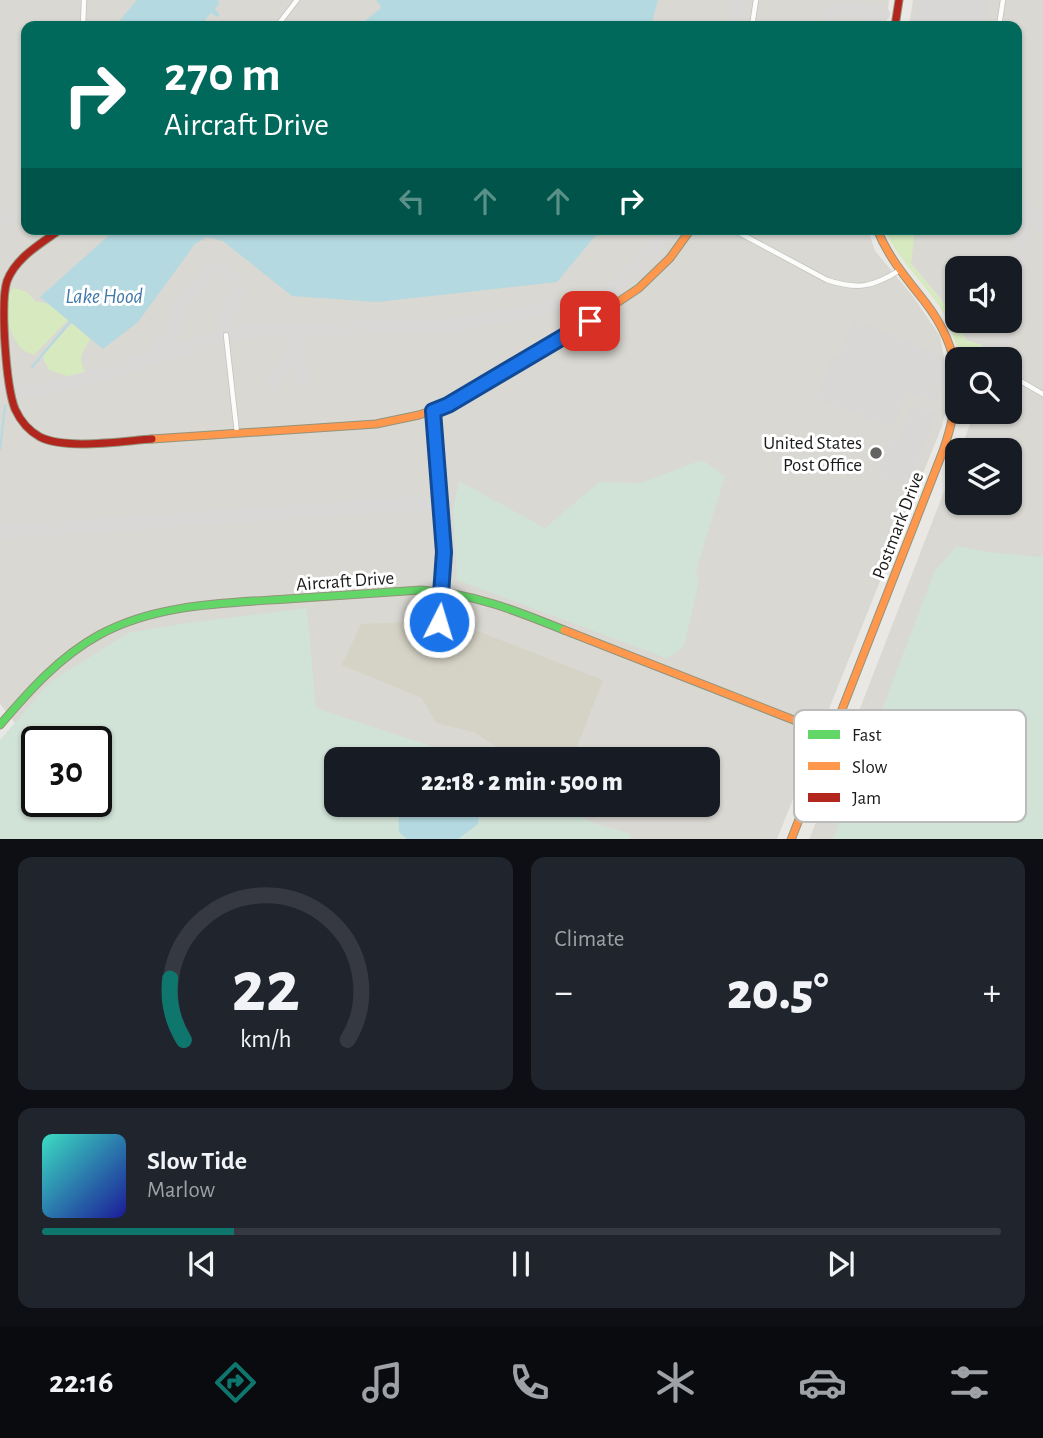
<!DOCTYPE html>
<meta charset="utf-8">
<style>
:root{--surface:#171b24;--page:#20242c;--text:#f1f3f6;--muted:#9ea1a6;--line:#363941;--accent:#0f766e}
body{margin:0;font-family:"Alegreya Sans",sans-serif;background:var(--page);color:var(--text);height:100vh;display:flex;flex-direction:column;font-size:26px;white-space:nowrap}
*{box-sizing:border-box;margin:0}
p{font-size:23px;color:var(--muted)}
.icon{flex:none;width:38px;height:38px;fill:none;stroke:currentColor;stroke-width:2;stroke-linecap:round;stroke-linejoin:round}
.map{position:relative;height:839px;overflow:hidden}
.panel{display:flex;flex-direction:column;gap:18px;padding:18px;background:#0d0f14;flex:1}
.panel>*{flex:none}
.banner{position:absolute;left:21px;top:21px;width:1001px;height:214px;border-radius:14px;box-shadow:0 2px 5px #0004;background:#00695c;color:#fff;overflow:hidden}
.buttons{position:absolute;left:945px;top:256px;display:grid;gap:14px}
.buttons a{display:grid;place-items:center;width:77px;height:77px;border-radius:14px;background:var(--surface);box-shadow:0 2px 5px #0004;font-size:35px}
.speed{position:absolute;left:21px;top:726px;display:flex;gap:14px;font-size:35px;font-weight:700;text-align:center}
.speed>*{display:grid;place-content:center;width:91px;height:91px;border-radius:50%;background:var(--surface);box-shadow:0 2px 5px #0004;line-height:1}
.speed .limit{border:4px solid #111;border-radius:10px;background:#fff;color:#111}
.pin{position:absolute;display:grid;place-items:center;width:60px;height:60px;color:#fff;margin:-30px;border-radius:14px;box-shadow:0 4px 10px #0006}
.me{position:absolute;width:77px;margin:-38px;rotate:5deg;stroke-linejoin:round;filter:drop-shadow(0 0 5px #0008)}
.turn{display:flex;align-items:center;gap:24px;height:147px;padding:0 28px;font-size:32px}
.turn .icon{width:91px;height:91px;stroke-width:2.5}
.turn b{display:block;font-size:49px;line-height:60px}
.lanes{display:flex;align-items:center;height:66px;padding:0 28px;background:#0003;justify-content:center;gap:35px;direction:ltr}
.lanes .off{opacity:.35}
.big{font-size:52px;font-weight:800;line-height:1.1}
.panel .widget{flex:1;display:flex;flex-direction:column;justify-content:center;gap:10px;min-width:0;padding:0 24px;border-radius:14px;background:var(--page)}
.panel .dial{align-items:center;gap:0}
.dial svg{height:182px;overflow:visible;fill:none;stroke:var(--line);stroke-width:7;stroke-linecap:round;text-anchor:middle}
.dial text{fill:var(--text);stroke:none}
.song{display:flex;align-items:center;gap:21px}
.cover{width:84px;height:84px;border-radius:10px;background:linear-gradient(135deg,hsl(170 70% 55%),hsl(240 70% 35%))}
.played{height:7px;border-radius:4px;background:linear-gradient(90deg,var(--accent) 20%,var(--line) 20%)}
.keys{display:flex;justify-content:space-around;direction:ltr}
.heat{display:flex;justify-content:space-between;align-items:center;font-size:38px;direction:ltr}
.panel .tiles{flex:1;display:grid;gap:18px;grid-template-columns:1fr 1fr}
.widget:last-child{grid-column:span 2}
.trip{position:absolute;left:324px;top:747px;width:396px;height:70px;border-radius:14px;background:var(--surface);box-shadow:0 2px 5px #0004;font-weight:800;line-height:70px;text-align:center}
.tabs{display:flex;height:112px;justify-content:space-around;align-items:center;background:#090b0e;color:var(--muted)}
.tabs .icon{width:49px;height:49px}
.tabs .on{color:var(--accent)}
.tabs b{font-size:32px;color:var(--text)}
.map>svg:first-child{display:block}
.airport{fill:#dad8d2;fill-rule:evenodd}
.construction{fill:#d5d3c5}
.grass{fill:#d7eabf}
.wetland{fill:#d1e2d7;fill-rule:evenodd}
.parking{fill:#d8d7d6}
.water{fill:#b4d9e0}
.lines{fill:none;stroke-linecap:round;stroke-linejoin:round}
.stream{stroke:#b4d9e0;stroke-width:2}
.taxiway{stroke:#dad8d6;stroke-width:14}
.street-casing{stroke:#c2c2c0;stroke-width:6}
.fast-casing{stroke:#93947c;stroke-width:9}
.slow-casing{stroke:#93947c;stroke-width:9}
.jam-casing{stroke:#93947c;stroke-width:9}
.street{stroke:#fcfcfb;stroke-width:4.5}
.fast{stroke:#63d668;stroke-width:7}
.slow{stroke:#ff974d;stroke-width:7}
.jam{stroke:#b3261e;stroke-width:7}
.route-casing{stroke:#114b97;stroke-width:18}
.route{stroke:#1a73e8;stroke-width:12}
.poi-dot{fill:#636361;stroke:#fff;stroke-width:2.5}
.labels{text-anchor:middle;stroke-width:6;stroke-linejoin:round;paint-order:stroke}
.poi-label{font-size:19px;fill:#1b1b1b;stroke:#fff;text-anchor:end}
.street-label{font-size:19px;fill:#1b1b1b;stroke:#fff}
.water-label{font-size:21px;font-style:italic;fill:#4078a8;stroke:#fff}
.key{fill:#fff;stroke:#bbb;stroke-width:2}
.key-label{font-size:19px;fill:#1b1b1b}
</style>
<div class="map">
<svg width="1043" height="840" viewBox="0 0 1043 840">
<rect width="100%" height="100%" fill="#eae8e4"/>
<!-- airport -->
<path class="airport" d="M0 0H889L886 26H26V229H868L875 251 912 295 940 336 950 391 942 426 777 839H0L19 728 0 704ZM37 742H96V802H37ZM336 760H707V805H336Z
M913 0H1043V839L809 840 957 458V502H1010V450H960L971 422 970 411H1010V359H967L966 340 948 308 903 254 888 229H1017V26H909ZM957 268H1010V320H957Z"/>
<!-- construction -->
<path class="construction" d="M432 621 472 629 603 680 572 759H514L474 732 436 723 422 698 342 665 361 624Z"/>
<!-- grass -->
<path class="grass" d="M884 229H915L911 264 948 308 966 340 982 345 983 348 973 359H965L962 357C953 340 950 323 939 306 921 280 898 259 884 229Z
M13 288 27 292 35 301 49 304 68 320 34 355C29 353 23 351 20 347 7 331 1 304 13 288Z
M72 323 90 339C82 354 77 357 86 374L70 377 49 370 43 358 45 353Z"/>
<!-- wetland -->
<path class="wetland" d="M702 460 725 476 696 571 699 581 684 646 675 654 666 658 457 580 453 510 459 481 545 528 599 482 640 483Z
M957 546 988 552 1041 557 1043 553V839H833L935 570Z
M307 608 316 708 443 750 464 759 336 760V805H557L596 824 631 834 630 840H0V740L50 682 128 633 194 622ZM37 742H96V802H37Z"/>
<!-- parking -->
<path class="parking" d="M918 0H988L984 26H915Z
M853 319 920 346 944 359 946 375 936 403 907 392 892 428 816 398 833 357 839 356Z
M919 407 936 413 913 475 894 483 885 479 880 475 879 468 889 442 899 439 909 411Z"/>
<!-- water -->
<path class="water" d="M137 0H219L218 1 219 4 215 9 220 15 217 17 211 13 200 26H115Z
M376 0H658L651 26H358L380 9 381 6Z
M116 229H601L557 282 377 302 292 296 223 241 207 237 195 244 138 322 103 349 40 297Z
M398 805H480L478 824 458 839H407L399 832Z"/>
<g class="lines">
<!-- stream -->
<path class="stream" d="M32 367 70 322
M0 449 5 406"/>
<!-- taxiway -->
<path class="taxiway" d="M830 16 833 11 840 8 883 14
M735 26 739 0
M1017 203 1043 224
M0 222 9 216 26 211
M1010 305 1023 220 1028 216 1032 215
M295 330C295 348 300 361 301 379
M1002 355 1007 320
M152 357 174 330 177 315 181 305 208 273 216 268 224 272 234 281 237 291 225 323 226 335
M274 382 295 347
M0 385 26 391 43 390 96 376 226 335 248 331 456 325 591 299 612 290 619 284 645 259 672 229
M0 532 423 503"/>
<defs>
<path id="street" d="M83 26 84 0
M277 26 297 0
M752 26 756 0
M999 26 1003 0
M732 229 827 280C858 290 873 287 900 270
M226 335 237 433
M1010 375 1043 394
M433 411 444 553 439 622"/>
<path id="fast" d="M0 725C29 691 59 657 99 635 155 604 224 603 287 599 332 596 376 593 421 590 472 593 517 611 564 630"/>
<path id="slow" d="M152 439 376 424 419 415 448 405 590 321 639 288 670 258 691 229
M564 630 832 735
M791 840 943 451C963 394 963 351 925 302 907 279 888 257 877 229"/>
<path id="jam" d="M895 26 899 0
M61 229C42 243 16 257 7 281 0 303 6 386 15 409 20 420 29 431 40 437 66 450 122 441 152 439"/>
</defs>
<!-- street casing -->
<use href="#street" class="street-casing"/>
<!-- fast casing -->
<use href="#fast" class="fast-casing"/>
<!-- slow casing -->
<use href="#slow" class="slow-casing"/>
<!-- jam casing -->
<use href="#jam" class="jam-casing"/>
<!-- street -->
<use href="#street" class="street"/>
<!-- fast -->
<use href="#fast" class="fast"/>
<!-- slow -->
<use href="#slow" class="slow"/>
<!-- jam -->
<use href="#jam" class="jam"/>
</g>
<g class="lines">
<defs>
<path id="route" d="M439 622 444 552 433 411 448 405 590 321"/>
</defs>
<!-- route casing -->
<use href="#route" class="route-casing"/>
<!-- route -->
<use href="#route" class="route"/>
</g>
<!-- markers -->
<circle class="poi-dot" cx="876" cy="453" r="7"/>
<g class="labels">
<!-- poi labels -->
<g class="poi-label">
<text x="862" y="449">United States<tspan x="862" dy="22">Post Office</tspan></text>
</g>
<!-- street labels -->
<g class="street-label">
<text transform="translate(897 525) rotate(-69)" y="7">Postmark Drive</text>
<text transform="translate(345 580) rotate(-4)" y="7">Aircraft Drive</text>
</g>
<!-- water labels -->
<g class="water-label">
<text x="104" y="303">Lake Hood</text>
</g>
</g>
<!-- legend -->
<rect x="794" y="710" width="232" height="112" rx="10" class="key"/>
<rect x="808" y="730" width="32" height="9" fill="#63d668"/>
<rect x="808" y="762" width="32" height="8" fill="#ff974d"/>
<rect x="808" y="793" width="32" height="9" fill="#b3261e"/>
<g class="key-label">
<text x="852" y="741">Fast</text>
<text x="852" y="773">Slow</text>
<text x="852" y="804">Jam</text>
</g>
</svg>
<div class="buttons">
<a><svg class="icon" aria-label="sound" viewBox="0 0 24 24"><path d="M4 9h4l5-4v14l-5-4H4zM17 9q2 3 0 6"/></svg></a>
<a><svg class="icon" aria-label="search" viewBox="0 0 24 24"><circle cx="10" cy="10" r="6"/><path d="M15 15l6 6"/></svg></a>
<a><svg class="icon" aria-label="layers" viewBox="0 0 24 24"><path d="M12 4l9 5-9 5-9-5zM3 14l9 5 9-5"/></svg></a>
</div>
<div class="speed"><div class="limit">30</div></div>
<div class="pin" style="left:590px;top:321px;background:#d93025"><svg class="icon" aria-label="arrive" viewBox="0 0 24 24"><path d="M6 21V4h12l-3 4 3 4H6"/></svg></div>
<svg class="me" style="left:439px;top:622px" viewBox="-20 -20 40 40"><circle r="17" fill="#1a73e8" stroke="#fff" stroke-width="3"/><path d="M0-11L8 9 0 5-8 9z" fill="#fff"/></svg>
<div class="trip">22:18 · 2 min · 500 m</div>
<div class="banner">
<div class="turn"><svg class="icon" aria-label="right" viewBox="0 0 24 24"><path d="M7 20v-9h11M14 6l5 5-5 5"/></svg><div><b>270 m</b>Aircraft Drive</div></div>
<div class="lanes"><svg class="icon off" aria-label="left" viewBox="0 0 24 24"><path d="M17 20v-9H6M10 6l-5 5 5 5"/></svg><svg class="icon off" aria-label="ahead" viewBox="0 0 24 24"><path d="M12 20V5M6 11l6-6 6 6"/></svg><svg class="icon off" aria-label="ahead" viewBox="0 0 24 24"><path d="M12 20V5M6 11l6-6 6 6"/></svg><svg class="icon" aria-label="right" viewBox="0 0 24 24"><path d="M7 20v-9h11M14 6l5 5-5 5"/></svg></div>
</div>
</div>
<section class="panel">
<div class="tiles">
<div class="widget dial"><svg viewBox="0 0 100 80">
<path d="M14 69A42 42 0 1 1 86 69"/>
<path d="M14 69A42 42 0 0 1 8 42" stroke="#0f766e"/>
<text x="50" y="56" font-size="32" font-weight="700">22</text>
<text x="50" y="72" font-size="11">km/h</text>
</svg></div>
<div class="widget"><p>Climate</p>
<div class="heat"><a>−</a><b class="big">20.5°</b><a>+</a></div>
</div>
<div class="widget">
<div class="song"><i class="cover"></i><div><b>Slow Tide</b><p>Marlow</p></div></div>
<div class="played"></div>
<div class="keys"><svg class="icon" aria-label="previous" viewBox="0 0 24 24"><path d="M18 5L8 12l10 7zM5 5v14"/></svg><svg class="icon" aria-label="pause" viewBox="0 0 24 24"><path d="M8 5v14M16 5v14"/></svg><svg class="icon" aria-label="next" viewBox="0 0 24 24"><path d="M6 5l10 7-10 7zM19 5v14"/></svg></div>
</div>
</div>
</section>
<nav class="tabs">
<b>22:16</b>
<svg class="icon on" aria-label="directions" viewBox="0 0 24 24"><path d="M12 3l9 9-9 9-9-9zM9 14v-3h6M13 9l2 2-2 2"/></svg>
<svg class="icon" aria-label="music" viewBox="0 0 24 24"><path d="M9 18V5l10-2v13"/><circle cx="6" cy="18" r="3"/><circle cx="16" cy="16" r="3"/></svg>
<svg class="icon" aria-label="phone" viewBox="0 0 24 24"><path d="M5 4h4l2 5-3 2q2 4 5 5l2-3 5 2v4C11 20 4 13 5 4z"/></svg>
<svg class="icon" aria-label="climate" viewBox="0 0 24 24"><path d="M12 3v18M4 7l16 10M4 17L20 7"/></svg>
<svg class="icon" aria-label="car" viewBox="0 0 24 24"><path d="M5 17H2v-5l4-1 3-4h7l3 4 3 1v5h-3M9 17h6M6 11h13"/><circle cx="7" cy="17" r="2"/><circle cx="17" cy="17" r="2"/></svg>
<svg class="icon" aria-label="filters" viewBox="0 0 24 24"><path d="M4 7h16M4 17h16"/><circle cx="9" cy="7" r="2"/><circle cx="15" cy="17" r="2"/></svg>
</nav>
